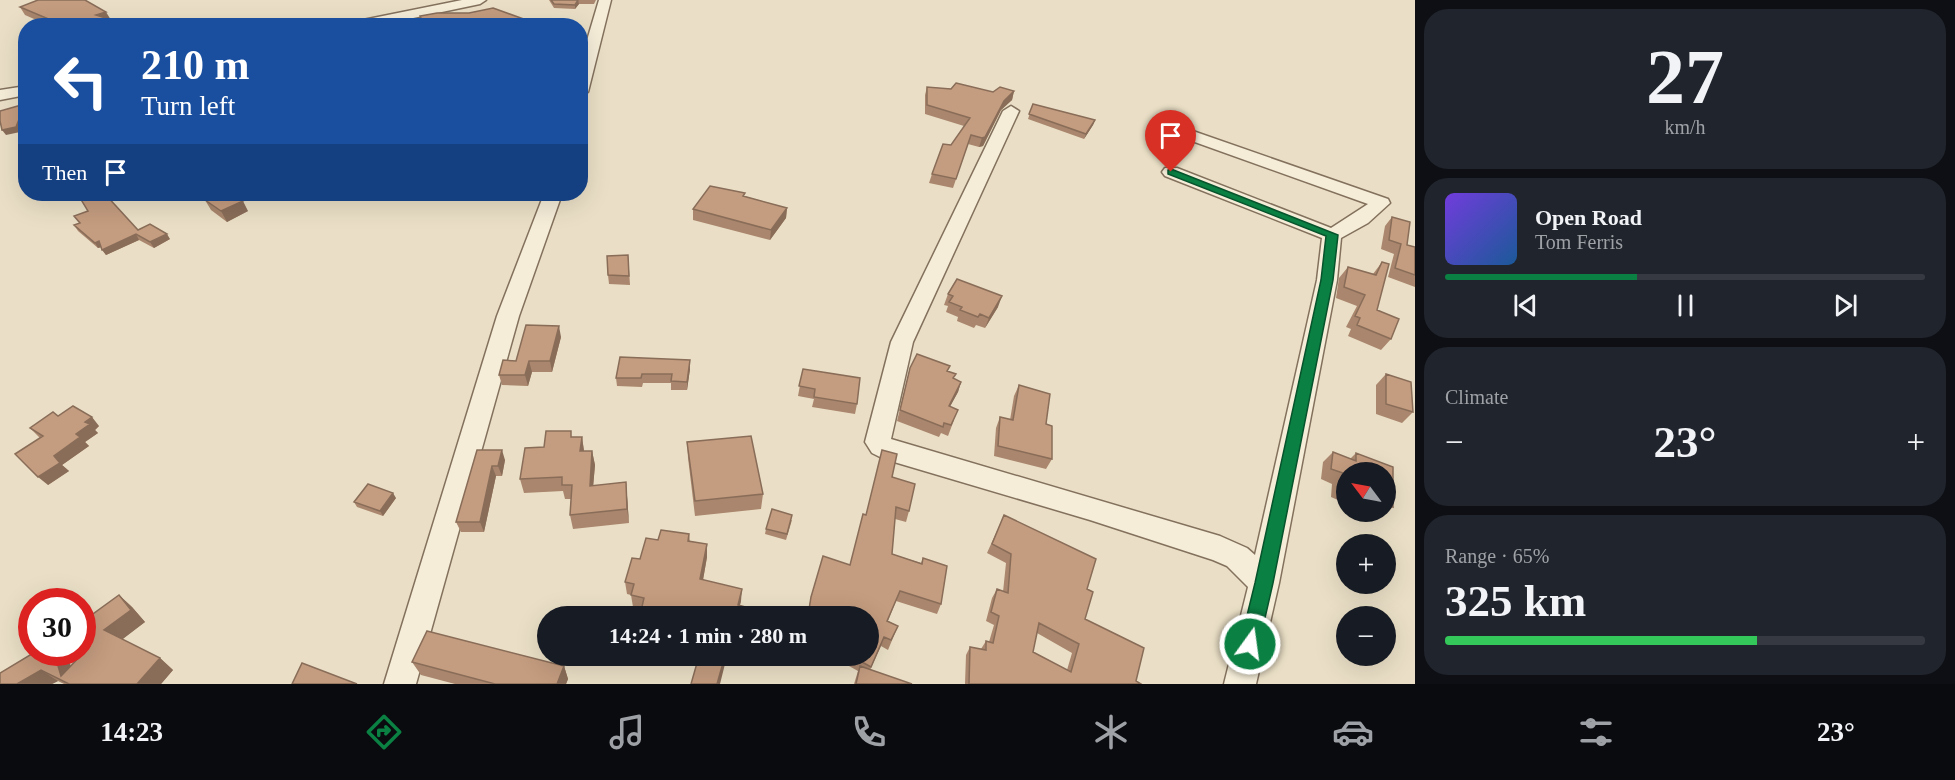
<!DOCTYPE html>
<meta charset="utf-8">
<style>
:root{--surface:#171b24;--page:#20242c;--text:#f1f3f6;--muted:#9ea1a6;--line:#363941;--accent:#0b8043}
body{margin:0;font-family:"Times New Roman",serif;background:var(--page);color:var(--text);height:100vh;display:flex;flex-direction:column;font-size:22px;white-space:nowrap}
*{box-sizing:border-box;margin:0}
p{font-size:20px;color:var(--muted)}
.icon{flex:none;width:33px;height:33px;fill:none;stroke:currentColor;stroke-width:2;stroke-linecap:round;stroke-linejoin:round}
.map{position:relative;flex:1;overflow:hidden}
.side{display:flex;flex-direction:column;gap:9px;padding:9px;background:#0d0f14;width:540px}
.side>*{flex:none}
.top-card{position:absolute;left:18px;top:18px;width:570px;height:183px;border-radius:24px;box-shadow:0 6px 24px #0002;background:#1a4fa0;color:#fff;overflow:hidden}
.needle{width:39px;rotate:302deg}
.fabs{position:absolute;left:1336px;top:462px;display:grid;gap:12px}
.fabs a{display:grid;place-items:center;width:60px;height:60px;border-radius:50%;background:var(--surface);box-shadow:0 6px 24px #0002;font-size:30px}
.speed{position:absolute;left:18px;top:588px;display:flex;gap:12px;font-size:30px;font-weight:700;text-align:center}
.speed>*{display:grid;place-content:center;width:78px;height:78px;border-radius:50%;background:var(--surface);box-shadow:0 6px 24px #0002;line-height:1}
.speed .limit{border:9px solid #d22;background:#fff;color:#111}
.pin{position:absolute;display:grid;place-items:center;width:51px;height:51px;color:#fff;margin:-62px -26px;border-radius:50% 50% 50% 0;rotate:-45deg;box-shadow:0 0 6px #0007}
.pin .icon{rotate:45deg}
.me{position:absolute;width:66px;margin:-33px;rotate:14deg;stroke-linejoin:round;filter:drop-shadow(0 0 4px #0008)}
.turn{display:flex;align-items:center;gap:21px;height:126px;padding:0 24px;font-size:27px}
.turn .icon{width:78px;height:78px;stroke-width:2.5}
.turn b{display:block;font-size:42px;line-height:51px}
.then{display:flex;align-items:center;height:57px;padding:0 24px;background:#0003;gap:12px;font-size:22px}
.big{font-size:45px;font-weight:700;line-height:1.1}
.side .widget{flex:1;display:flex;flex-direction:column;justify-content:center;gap:9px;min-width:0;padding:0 21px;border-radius:24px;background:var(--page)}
.side .dial{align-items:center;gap:0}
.dial b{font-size:78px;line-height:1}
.song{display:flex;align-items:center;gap:18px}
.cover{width:72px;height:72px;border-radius:9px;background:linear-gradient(135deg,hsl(260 70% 55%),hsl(210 70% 35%))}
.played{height:6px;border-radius:3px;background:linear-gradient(90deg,var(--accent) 40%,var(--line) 40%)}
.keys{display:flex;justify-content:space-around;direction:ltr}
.heat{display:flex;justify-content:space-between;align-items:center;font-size:33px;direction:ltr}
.charge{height:9px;border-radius:4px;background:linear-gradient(90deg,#34c759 65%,var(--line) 0)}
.trip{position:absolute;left:537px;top:606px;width:342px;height:60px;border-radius:30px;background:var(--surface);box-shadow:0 6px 24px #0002;font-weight:700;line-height:60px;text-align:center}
.dock{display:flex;height:96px;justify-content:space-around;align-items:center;background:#090b0e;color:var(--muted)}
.dock .icon{width:42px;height:42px}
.dock .selected{color:var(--accent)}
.dock b{font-size:27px;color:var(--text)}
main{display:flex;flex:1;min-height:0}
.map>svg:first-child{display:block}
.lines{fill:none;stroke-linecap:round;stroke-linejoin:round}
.minor-casing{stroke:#83715d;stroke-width:3}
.minor{fill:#f5edd8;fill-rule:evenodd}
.wall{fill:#a9866d;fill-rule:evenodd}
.shaded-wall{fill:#896d59}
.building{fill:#c49c7f;stroke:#896d59;stroke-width:1.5;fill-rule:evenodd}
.route{fill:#0b8043;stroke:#07532c;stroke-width:1.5}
</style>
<main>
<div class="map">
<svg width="1415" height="684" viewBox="0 0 1415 684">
<rect width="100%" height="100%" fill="#eadfc6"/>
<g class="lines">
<defs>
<path id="minor" d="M462 0H486L480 4 375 26H347L353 22Z
M599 0H611L588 92 580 96V64Z
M26 86V95L0 100V90Z
M1011 106 1019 111 913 342 891 439 1220 536 1247 548 1255 555 1317 280 1322 238 1165 176 1162 172 1165 168H1177L1331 228 1368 204 1178 136 1176 133 1184 128 1190 130 1388 199 1390 203 1368 223 1341 238 1337 280 1279 583 1256 684H1224L1248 587 1227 566 1213 560 1090 520 884 459 872 453 865 442 891 342 1003 111Z
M544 194H562L519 316 416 684H384L497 316Z"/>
</defs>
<!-- minor casing -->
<use href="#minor" class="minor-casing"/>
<!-- minor -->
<use href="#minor" class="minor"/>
</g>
<!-- wall -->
<path class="wall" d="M549 0H596L594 4H579L575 9 554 8Z
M20 7 110 19 116 26H50L25 15Z
M437 13 543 26H424L420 16Z
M927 87 993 92 1014 91 1012 100 1001 110 983 146 979 147 968 144 953 188 929 183 932 174 964 126 925 114V95Z
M1033 104 1095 120 1093 125 1084 139 1028 119Z
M745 193 744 196 787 208 786 218 770 240 693 220V209Z
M167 194H190L177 200Z
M205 200 248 211 227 222 211 210Z
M74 216 138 230 170 239 154 248 139 240 106 255 101 247 98 248 78 231 74 225 79 223Z
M1392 217 1407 245 1415 247V287L1388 277 1394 254 1381 249 1385 226Z
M628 255 630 285 609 284 608 275Z
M1382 262 1377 310 1391 339 1381 350 1348 336 1351 329 1346 327 1357 306 1336 298 1339 278 1348 267 1373 274Z
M948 294 998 307 985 328 976 325 974 328 957 321 958 317 946 312 948 306 944 305Z
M561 337 552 372H532L528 386 502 385 499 375 516 361Z
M690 360V369L687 390H671V383H643L642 387 617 386 616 378Z
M910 368 948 371 954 379 961 382 958 392 950 406 954 420 948 436 941 433 939 437 897 421Z
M803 369 857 404 855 414 812 407 814 399 798 396Z
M1386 374 1413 412 1402 423 1376 414V385Z
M1019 385 1046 424 1052 459 1046 469 994 456 996 428 1000 417 1010 420 1014 396Z
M58 416 99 426 95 430 98 433 85 442 89 446 62 465 69 471 48 485 40 438 30 428Z
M573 437H582L584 451H592L595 465 593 486 626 482 629 523 573 529 570 515 571 499H565L563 491 524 493 520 479 544 447Z
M687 442 763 494 761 509 695 516 688 458Z
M477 450 505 460 502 476H496L484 532H461L456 522Z
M1333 452 1350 459 1356 453 1393 467V507L1381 517 1367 512H1386V472H1347V504L1331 497 1332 484 1321 479 1323 462Z
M892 477 909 511 906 522 895 519 892 554 921 563 923 558 941 604 937 614 896 601 888 621 898 626 888 650 881 646 870 670 912 684H854L858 671 840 661 818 656H868V616H807L811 597 850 565 866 515Z
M396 498 383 516 357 507 354 502Z
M1004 515 1087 589 1085 619 1136 681 1141 684H965L966 655 970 647 981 649 986 641 989 642 994 625 986 621 992 598 997 589 1003 592 1006 563 987 553ZM1037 633 1072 653 1067 670 1033 652Z
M792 520 786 540 765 534 766 529Z
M689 534 690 542 707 557 703 580 741 601 740 605 771 616H640L642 609 633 607 631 595 627 594 625 582 640 559 658 540Z
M119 595 132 607 145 622 122 639 160 658 173 670 161 684H64L58 681 52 684H0L35 652H64L67 655 71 666 90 646Z
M412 662 564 666 568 679 566 684H455L421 675Z"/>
<!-- shaded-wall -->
<path class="shaded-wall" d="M578 0 579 4 575 9V5Z
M106 12 111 20 96 15Z
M1014 91 1012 100 1001 110 983 146 979 147 982 138 1004 101Z
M25 104 26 116 20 132 6 135 2 130Z
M1095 120 1093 125 1084 139 1086 134Z
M174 194H190L177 200Z
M243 201 248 211 227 222 221 211Z
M787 208 786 218 770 240 771 230Z
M136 234 139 240 106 255 102 250Z
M167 234 170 239 154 248 150 242Z
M99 241 102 247 98 248 95 243Z
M1002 296 998 307 985 328 989 318Z
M559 326 561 337 552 372 550 361Z
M690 360V369L687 390V382Z
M529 361 532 372 528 386 525 375Z
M961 382 958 392 945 416 949 406Z
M92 417 99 426 95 430 98 433 85 442 89 446 62 465 69 471 48 485 38 477 54 456 76 434 85 422Z
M582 437 584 451H580Z
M502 450 505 460 502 476 498 466Z
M592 451 595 465 592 500 590 486Z
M492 466 496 476 484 532 480 522Z
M626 482 627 496 629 523 627 509Z
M393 493 396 498 383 516 380 511Z
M707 544V557L701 591 700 579Z
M742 589 741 601 737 616 738 605Z
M119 595 132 607 145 622 119 642 104 630Z
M54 652H64L67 655 76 684 61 676Z
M725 656H727L720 684H717Z
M160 658 173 670 161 684H137Z
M564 666 568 679 566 684H557Z
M41 670 58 681 52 684H17Z"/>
<!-- building -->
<path class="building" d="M38 0H85L106 12 96 15 112 20 116 26H78L76 23 69 26H65L20 7Z
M551 0H578L575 5 554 4Z
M493 8 543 26H494L475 19 482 26H425L420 16 437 13H469Z
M956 83 993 92 1000 87 1014 91 1004 101 985 137 982 138 971 135 956 179 932 174 943 144 951 145 970 118 927 105V87L951 89Z
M25 104 16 127 2 130 0 121V111Z
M1033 104 1095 120 1086 134 1029 114Z
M710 186 745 193 743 196 787 208 771 230 693 209Z
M78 194H105L138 230 150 224 167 234 150 242 136 234 102 250 99 241 95 243 74 225 80 223 74 216 88 211 80 198Z
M219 194H232L243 201 221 211 205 200Z
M1392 217 1410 222 1407 245 1415 247V275L1395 268 1401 244 1389 240Z
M628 255 629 276 608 275 607 256Z
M1382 262 1389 264 1377 310 1399 319 1391 339 1357 325 1360 318 1355 316 1365 295 1344 287 1348 267 1376 275Z
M957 279 1002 296 989 318 980 314 978 317 960 310 962 307 949 302 953 296 948 294Z
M526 325 559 326 550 361H529L525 375H499L503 360 516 361Z
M917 354 950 366 947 371 956 374 953 378 961 382 949 406 958 410 951 425 944 423 943 427 900 410 910 368Z
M620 357 690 360 687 382 671 381 672 374H642L641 378H616Z
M803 369 860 378 857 404 814 397 815 389 799 386Z
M1386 374 1411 382 1413 412 1386 404Z
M1019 385 1050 394 1046 424 1052 426V459L998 446 1000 417 1013 420Z
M73 406 92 417 85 422 90 424 76 434 80 437 54 456 60 463 38 477 15 454 43 436 30 428 53 412 58 416Z
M546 431H571V437H582L580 451H592L590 486 626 482 627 509 570 515 572 485H562V477L520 479 525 448 544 447Z
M751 436 763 494 695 501 687 442Z
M477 450H502L498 466H492L480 522H456Z
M882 450 897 454 892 477 915 484 909 511 896 507 892 554 922 564 923 558 947 566 941 604 900 591 887 621 898 626 891 640 884 637 871 667 851 656H868V616H808L811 597 823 556 850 565 863 514 866 515Z
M1333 452 1356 461V453L1393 467V507L1386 504V472H1347V489L1341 487 1343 473 1331 469Z
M368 484 393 493 380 511 354 502Z
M772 509 792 515 787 534 766 529Z
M1004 515 1096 559 1087 589 1093 592 1085 619 1144 648 1136 681 1141 684H969L970 647 986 650V641L993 643 999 616 991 612 997 589 1008 593 1011 554 992 544ZM1039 623 1079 644 1071 672 1033 652Z
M661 530 689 534 688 541 707 544 700 579 742 589 738 605 771 614V616H647L640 615 644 598 631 595 634 584 625 582 632 558 640 559 646 538 658 540Z
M119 595 131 610 104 630 160 658 137 684H69L41 670 17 684H0V673L35 652H54L61 676 90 646 82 637V622Z
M427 631 564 666 557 684H495L412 662Z
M699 656H725L717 684H691Z
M302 663 357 684H292Z
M860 666 912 684H856Z"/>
<!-- route -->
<path class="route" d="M1171 169 1338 235 1333 280 1273 583 1259 644 1256 650 1250 653 1243 650 1240 644 1255 583 1321 280 1326 236 1168 174V170Z"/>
</svg>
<div class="fabs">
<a><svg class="needle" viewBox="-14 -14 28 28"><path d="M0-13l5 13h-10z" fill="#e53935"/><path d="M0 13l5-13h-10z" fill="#9ea1a6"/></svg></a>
<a>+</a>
<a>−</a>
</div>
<div class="speed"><div class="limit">30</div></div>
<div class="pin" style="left:1171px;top:172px;background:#d93025"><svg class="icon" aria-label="arrive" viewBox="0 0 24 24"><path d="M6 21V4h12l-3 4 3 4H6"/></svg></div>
<svg class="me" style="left:1250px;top:644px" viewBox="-20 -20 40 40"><circle r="17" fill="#0b8043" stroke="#fff" stroke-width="3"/><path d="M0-11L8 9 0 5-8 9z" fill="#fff"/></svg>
<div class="trip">14:24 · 1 min · 280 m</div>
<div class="top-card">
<div class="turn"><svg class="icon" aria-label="left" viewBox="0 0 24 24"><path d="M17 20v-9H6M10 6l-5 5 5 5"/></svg><div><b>210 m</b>Turn left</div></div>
<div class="then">Then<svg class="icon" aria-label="arrive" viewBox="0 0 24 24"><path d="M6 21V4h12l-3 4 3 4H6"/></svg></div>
</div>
</div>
<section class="side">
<div class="widget dial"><b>27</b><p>km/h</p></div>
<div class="widget">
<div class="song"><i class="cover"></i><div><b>Open Road</b><p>Tom Ferris</p></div></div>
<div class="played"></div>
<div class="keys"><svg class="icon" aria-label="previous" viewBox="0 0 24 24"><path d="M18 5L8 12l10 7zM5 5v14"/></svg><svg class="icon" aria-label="pause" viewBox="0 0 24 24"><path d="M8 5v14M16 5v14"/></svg><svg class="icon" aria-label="next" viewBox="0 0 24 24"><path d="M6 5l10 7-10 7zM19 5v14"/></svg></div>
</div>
<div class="widget"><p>Climate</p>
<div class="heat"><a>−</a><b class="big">23°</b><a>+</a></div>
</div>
<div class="widget"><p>Range · 65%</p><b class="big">325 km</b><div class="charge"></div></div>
</section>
</main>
<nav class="dock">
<b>14:23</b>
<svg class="icon selected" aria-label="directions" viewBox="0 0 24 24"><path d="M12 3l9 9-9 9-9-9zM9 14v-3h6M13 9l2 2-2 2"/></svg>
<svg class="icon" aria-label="music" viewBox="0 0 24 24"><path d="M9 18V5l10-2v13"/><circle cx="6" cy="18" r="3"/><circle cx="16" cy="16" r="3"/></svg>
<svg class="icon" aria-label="phone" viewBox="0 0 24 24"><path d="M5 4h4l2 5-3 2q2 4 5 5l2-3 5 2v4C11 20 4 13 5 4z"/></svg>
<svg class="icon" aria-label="climate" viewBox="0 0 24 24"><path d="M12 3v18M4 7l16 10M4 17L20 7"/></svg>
<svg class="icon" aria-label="car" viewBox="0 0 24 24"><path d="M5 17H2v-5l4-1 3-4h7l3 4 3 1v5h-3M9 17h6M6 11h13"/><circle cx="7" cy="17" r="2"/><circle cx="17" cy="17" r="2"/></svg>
<svg class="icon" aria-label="filters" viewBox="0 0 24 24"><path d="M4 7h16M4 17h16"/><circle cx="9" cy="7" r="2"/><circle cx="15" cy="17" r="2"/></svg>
<b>23°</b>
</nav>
